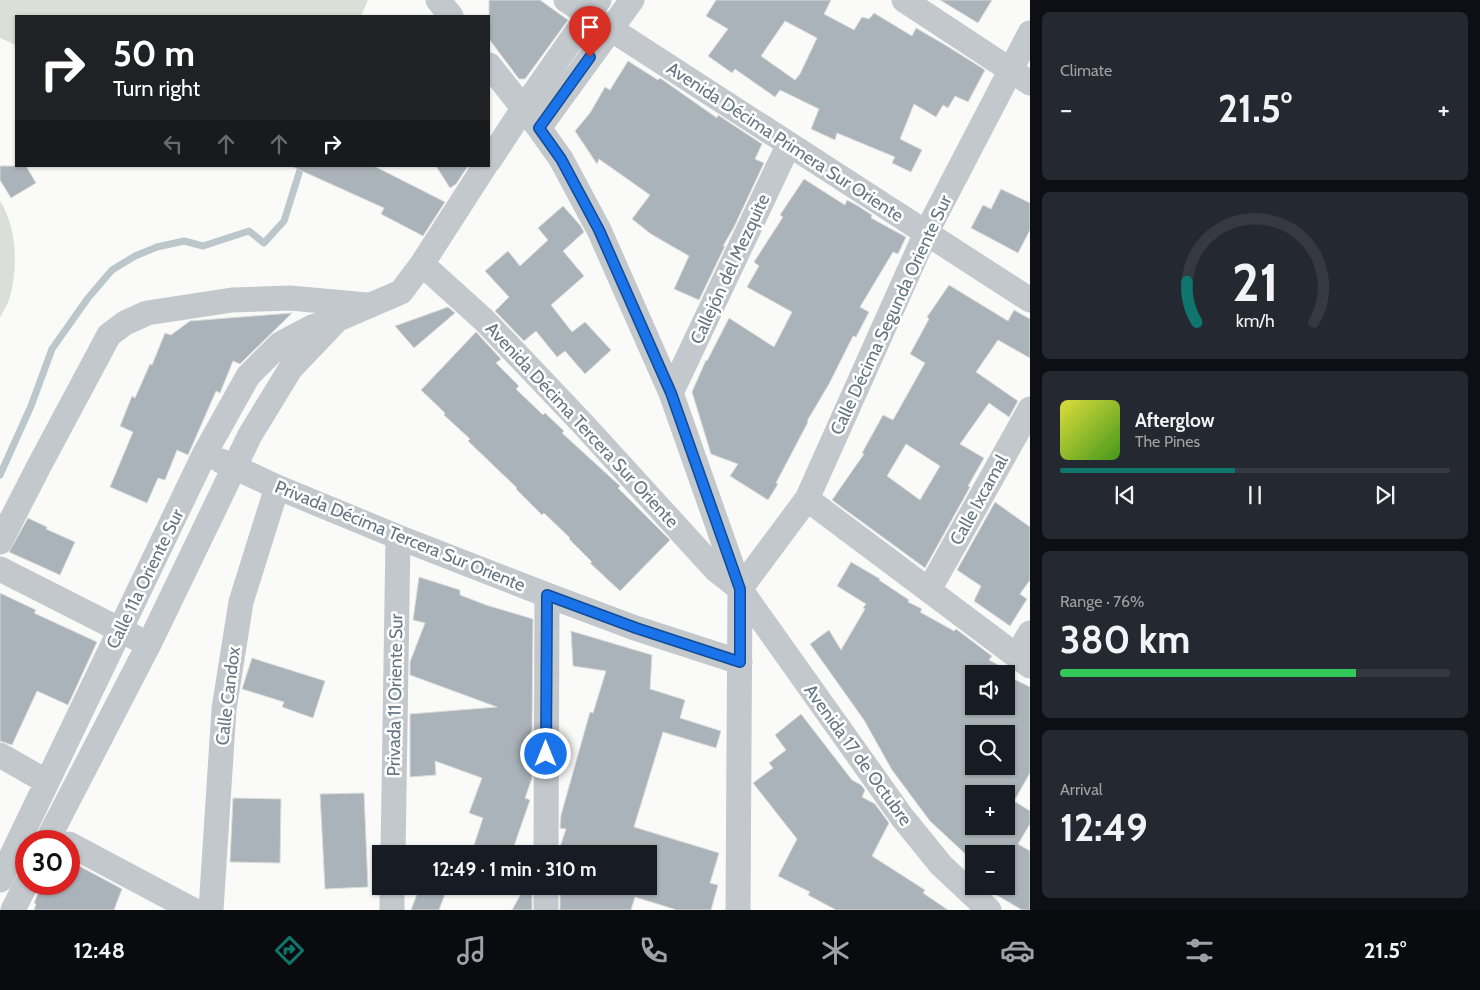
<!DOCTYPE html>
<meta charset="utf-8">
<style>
:root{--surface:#171b24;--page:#242831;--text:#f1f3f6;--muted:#9ea1a6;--line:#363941;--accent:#0f766e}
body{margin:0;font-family:Cabin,sans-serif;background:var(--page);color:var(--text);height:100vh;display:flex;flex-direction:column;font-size:19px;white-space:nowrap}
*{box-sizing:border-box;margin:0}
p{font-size:16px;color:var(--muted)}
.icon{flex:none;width:28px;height:28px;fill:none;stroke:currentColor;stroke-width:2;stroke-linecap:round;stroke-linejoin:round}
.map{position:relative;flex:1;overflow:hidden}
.details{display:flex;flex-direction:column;gap:12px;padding:12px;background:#0d0f14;width:450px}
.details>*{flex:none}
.banner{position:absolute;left:15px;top:15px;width:475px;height:152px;border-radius:0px;box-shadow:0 1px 4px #0004;background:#202124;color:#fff;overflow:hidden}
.buttons{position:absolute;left:965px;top:665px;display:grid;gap:10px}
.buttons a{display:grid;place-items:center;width:50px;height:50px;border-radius:0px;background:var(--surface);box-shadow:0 1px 4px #0004;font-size:25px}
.speed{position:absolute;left:15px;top:830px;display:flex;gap:10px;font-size:25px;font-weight:700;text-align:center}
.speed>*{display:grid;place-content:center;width:65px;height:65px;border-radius:50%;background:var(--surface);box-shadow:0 1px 4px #0004;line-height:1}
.speed .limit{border:8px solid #d22;background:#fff;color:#111}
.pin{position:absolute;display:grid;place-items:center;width:42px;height:42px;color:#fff;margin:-51px -21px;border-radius:50% 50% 50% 0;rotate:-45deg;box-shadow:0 0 5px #0007}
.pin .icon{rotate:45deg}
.me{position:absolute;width:55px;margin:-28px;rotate:0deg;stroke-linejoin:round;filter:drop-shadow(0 0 4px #0008)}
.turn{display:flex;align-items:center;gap:18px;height:105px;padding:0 15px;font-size:22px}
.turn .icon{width:65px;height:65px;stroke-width:2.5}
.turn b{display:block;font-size:35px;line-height:42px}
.lanes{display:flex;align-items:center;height:48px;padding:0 15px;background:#0003;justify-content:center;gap:25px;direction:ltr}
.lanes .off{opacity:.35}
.big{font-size:38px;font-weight:800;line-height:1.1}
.details .widget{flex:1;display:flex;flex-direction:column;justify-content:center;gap:8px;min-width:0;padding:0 18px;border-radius:8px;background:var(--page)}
.details .dial{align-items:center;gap:0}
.dial svg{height:130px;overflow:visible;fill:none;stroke:var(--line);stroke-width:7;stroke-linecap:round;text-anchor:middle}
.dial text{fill:var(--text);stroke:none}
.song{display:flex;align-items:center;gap:15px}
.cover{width:60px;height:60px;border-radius:8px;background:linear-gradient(135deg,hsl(60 70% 55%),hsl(100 70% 35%))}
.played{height:5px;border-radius:2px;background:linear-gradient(90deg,var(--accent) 45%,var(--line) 45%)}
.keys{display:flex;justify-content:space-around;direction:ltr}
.heat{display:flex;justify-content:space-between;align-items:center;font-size:28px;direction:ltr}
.charge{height:8px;border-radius:4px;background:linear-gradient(90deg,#34c759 76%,var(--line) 0)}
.trip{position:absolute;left:372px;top:845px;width:285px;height:50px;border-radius:0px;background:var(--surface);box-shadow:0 1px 4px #0004;font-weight:800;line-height:50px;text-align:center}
.menu{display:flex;height:80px;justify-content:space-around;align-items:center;background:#090b0e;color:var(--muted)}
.menu .icon{width:35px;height:35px}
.menu .on{color:var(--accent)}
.menu b{font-size:22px;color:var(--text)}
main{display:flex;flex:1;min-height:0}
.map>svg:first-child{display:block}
.green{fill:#dadfd7}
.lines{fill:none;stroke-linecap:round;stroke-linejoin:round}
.stream{stroke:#bbc7cb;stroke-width:7}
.building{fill:#aab3b9;stroke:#dcdcda;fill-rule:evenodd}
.minor{stroke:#c3c8cc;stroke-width:25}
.route-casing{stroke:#114b97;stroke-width:12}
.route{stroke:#1a73e8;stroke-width:9}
.labels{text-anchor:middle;stroke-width:5;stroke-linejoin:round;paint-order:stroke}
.street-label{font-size:18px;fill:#657683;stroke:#fff}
</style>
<main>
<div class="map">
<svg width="1030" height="910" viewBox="0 0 1030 910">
<rect width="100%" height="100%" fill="#fafaf8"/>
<!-- green -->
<path class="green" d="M0 0H368L361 16H16V45L0 38Z
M0 201C17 228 18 266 10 297 8 304 3 311 0 318Z"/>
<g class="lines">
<!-- stream -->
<path class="stream" d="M0 475 31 406 52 349 88 298 112 270 135 256 157 247 184 241 203 246 249 231 264 243 284 221 300 170"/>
</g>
<!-- building -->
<path class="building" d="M489 0H540L568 20 525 79H519L489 39Z
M716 0H831L824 14 854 30 862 17 869 19 874 13 912 36 916 28 947 46 985 70 968 102 955 96 948 108 943 105 936 117 914 104 900 139 922 150 911 172 892 163 895 157 837 133 835 140 811 129 819 109 780 90 775 97 735 69 732 73 708 56 728 29 706 16ZM785 21 817 38 800 74 795 80 761 56Z
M940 0H992L978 23Z
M628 61 658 80 660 78 717 118 718 115 762 144 755 159 764 163 734 227 723 246H725L699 300 674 289 689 256 651 234 632 219 650 195 599 159 597 164 575 131 590 113 605 87 610 90Z
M0 166H26L36 183 11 198 0 180Z
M291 166H374L445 202 423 236 381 214 384 208Z
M436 166H468L456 184 450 188Z
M804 179 845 205 847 200 858 206 872 215 871 218 906 237 898 254 893 252 860 307 869 312 856 337 853 336 829 384 807 421 808 422 776 483 778 484 768 500 730 476 738 464 711 454 692 392 706 360 707 361 729 318 774 347 792 312 747 287 759 266 754 262 783 217 780 215Z
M1001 189 1030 203V230L1018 253 971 228 983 205 991 209Z
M563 206 580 225 584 232 563 251 584 276 551 305 572 332 585 322 611 350 585 374 565 351 557 357 536 331 524 341 495 311 509 297 485 271 508 251 520 266 548 240 538 228Z
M949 285 1008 321 1014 310 1030 319V358L998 340 976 372 1018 401 1009 417 989 403 960 444 984 458 968 486 970 487 925 568 832 500 864 454 862 453 883 415 893 420 925 363 910 354 929 319 927 317ZM906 444 940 466 920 500 887 476Z
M448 307 455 313 414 348 395 326Z
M292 313 240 364 233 361 220 393 216 391 188 455 177 450 165 480 158 478 147 503 110 487 133 432 120 426 132 396 135 398 150 364 152 365 165 333 171 335 190 321Z
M476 332 501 359 496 363 519 386 516 389 543 415 545 413 564 431 562 433 620 486 618 488 670 540 620 591 590 563 592 562 569 539 570 538 544 513 542 515 516 489 517 488 468 441 470 439 444 415 445 413 421 390Z
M995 502 1030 527V580L1020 594 1027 599 1010 626 974 601 981 586 957 570Z
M28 518 47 527 46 529 75 542 60 575 9 552Z
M851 562 880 579 879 580 909 600 908 602 922 609 920 612 954 631 956 629 992 656 989 660 1002 667 999 671 1004 674H974V706H1006V675L1030 687V773L1014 801 1030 811V824L1018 844 1030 851V910H1022L990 891 993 886H1006V854H974V862L930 821 892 770 864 720 810 644 829 630 841 650 865 609 863 608 866 604 837 586ZM974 734H1006V766H974ZM974 794H1006V826H974Z
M419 577 460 590V595L486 605 533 619 532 729 521 761 532 765V778L525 798 530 800 513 849 525 854H495L474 845 483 818 469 813 482 778 435 761 436 775 410 777V714L497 707 410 675V662L425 623 413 620Z
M0 593 36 610 34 613 97 642 68 705 37 691 12 745 0 741Z
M571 631 652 655 650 689 685 700 680 718 721 731 716 748 663 732 634 827 719 853 710 883 718 885 711 910H677L635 897 631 910H560V886H649V854H560V847L566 829 560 828 561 815 590 712 593 713 606 671 573 666Z
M252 658 325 681 313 718 282 707 284 702 242 689Z
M801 714 852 780 861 785 865 790 862 797 875 804 889 823 872 856 925 890 923 893 948 910H836L808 895 810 892 778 876 797 839 753 783 773 768 769 763 786 750 775 735Z
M364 793 368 887 325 889 320 794Z
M233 798 281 799 280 863 230 862Z
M69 862 81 867 122 889 114 910H34L36 904 34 903 42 884H69Z
M420 886H448L439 910H411Z
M506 886H532V910H512L522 892Z"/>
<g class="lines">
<!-- minor -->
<path class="minor" d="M438 0 451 16
M566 0 1030 300
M904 0 1030 83
M489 65 539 128 561 159 599 230 671 393 740 589 738 910
M539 128 632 0
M489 161 523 109 599 0
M422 264 484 320 582 423 716 570 740 589 902 817 941 865 989 910
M671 393 789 144
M221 461 277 487 398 537 547 595 635 628 740 662
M807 499 1030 666
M0 542 39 466 109 335 125 323 147 313 232 300 290 298 367 305
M0 569 136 638
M740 589 807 499 926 233 1030 33
M929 590 1030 409
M1017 656 1030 633
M0 755 47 782
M47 841 149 644 250 435 291 368 334 323
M69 844 193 910
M393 854 398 537
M546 854 547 595
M0 880 205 453 248 376 280 344 312 327 336 320 401 292 422 264 485 166
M13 910 26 884
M211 910 224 709 241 602 277 487
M392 910V886
M546 910V886"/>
</g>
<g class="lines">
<defs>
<path id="route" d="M546 754 547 595 636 628 740 662V589L671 393 599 230 561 159 539 128 590 57"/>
</defs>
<!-- route casing -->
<use href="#route" class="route-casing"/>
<!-- route -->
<use href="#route" class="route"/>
</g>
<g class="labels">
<!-- street labels -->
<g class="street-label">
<text transform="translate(785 142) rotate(33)" y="6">Avenida Décima Primera Sur Oriente</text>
<text transform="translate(730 269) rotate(-65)" y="6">Callejón del Mezquite</text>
<text transform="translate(891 315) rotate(-65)" y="6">Calle Décima Segunda Oriente Sur</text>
<text transform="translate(582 425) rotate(47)" y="6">Avenida Décima Tercera Sur Oriente</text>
<text transform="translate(979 500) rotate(-61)" y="6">Calle Ixcamal</text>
<text transform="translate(400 536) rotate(22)" y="6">Privada Décima Tercera Sur Oriente</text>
<text transform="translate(145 579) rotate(-64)" y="6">Calle 11a Oriente Sur</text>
<text transform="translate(395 695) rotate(-89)" y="6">Privada 11 Oriente Sur</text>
<text transform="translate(228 696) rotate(-83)" y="6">Calle Candox</text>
<text transform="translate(858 755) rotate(54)" y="6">Avenida 17 de Octubre</text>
</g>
</g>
</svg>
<div class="buttons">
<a><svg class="icon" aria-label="sound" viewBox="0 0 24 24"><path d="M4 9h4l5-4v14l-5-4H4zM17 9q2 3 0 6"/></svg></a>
<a><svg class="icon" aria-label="search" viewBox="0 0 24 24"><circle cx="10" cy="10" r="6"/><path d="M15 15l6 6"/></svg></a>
<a>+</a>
<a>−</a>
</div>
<div class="speed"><div class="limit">30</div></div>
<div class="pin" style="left:590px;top:57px;background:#d93025"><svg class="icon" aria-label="arrive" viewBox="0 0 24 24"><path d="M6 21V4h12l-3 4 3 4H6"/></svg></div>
<svg class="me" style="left:546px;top:754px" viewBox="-20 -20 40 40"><circle r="17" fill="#1a73e8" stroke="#fff" stroke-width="3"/><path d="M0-11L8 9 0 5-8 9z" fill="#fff"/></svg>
<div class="trip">12:49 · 1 min · 310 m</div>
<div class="banner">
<div class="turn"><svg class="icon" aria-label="right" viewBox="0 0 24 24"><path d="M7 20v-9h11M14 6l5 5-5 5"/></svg><div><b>50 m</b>Turn right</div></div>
<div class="lanes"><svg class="icon off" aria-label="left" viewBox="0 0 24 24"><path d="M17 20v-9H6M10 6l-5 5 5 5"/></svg><svg class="icon off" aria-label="ahead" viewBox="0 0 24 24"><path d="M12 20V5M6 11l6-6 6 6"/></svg><svg class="icon off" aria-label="ahead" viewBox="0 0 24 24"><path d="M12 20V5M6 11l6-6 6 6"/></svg><svg class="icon" aria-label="right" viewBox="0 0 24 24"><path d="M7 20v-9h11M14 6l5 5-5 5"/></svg></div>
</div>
</div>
<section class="details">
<div class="widget"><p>Climate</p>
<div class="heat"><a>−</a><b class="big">21.5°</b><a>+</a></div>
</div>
<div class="widget dial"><svg viewBox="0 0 100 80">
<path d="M14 69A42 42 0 1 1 86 69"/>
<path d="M14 69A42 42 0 0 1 8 44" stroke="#0f766e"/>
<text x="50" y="56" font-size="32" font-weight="700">21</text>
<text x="50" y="72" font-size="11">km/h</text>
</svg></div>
<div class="widget">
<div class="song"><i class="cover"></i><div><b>Afterglow</b><p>The Pines</p></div></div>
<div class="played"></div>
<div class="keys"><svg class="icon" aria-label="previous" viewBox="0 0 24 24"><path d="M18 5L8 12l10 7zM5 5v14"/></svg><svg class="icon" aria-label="pause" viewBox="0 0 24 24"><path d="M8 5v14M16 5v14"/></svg><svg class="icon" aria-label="next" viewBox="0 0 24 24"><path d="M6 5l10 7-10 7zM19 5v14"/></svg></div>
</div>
<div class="widget"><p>Range · 76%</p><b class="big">380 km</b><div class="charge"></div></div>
<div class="widget"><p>Arrival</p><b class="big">12:49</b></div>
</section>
</main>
<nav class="menu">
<b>12:48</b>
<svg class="icon on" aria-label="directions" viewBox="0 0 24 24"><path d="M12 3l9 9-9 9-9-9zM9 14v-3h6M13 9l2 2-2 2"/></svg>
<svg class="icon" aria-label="music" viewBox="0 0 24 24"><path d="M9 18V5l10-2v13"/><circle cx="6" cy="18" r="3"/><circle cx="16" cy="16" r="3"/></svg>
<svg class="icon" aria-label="phone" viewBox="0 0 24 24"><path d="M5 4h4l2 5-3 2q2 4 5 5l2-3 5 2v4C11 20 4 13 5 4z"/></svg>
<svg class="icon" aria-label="climate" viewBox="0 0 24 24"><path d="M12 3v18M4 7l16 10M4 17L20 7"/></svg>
<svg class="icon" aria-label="car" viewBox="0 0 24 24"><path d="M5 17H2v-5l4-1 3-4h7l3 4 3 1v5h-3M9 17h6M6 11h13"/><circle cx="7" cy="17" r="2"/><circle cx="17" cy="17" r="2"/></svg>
<svg class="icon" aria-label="filters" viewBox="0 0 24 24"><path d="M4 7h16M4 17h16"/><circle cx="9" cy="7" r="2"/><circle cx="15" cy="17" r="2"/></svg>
<b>21.5°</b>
</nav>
